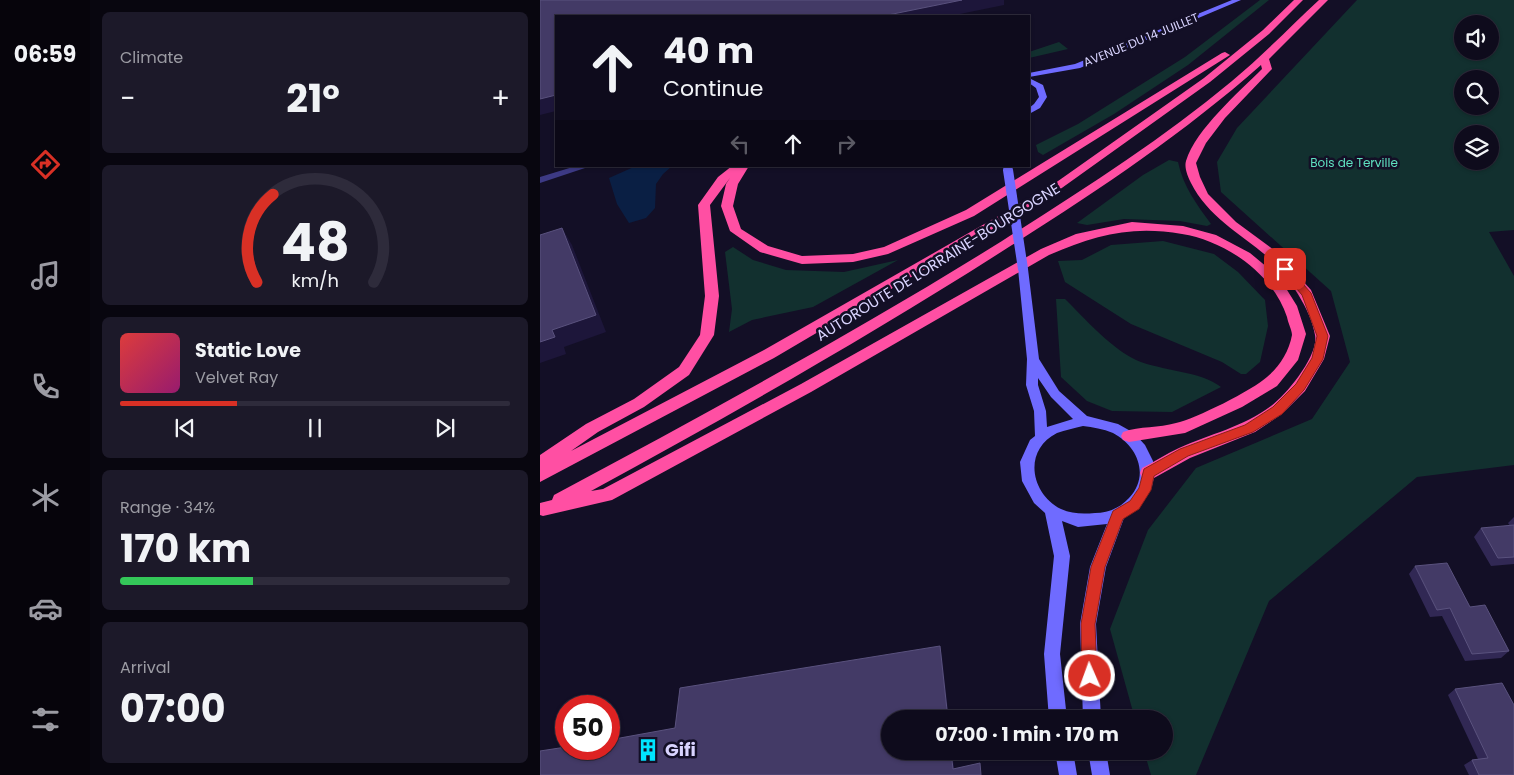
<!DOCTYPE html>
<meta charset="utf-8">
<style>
:root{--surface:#0e0b1c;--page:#1c1929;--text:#f1f3f6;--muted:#9b9ba3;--line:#2e2b3b;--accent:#d93025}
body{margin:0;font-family:Poppins,sans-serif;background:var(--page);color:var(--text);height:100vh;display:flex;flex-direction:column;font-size:19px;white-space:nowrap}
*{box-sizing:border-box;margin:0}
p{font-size:16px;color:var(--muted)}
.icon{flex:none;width:28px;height:28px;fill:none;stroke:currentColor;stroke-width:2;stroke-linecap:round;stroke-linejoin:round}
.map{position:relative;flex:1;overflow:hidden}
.side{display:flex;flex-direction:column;gap:12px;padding:12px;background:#08060f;width:450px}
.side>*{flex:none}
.banner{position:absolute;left:15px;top:15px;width:475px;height:152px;border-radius:0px;box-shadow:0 1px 4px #0004,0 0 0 1px var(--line);background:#0e0b1c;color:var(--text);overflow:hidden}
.fabs{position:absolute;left:914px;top:15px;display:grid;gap:10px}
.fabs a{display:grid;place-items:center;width:45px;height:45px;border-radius:50%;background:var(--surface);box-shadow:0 1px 4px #0004,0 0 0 1px var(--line);font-size:25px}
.speed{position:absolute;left:15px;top:695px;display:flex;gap:10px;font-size:25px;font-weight:700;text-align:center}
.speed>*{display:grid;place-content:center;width:65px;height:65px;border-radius:50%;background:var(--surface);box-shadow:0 1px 4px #0004,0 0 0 1px var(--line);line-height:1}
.speed .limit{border:8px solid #d22;background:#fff;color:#111}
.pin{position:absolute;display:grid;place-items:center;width:42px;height:42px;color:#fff;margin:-21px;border-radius:10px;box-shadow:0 2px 8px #0006}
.me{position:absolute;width:55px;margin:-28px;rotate:358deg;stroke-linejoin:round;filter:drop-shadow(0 0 4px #0008)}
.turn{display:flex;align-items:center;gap:18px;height:105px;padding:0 25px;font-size:22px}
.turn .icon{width:65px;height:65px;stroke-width:2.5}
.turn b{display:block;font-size:35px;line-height:42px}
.lanes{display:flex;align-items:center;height:48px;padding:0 25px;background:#0003;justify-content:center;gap:25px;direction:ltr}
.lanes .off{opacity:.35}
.big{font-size:38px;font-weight:700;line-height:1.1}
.side .tile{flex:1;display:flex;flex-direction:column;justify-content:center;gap:8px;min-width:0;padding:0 18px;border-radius:8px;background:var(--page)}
.side .dial{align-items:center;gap:0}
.dial svg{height:130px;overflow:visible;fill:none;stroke:var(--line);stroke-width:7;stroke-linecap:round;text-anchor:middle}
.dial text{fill:var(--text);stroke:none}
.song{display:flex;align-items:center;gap:15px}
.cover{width:60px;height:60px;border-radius:8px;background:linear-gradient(135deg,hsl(0 70% 55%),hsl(320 70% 35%))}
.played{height:5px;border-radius:2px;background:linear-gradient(90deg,var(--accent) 30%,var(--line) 30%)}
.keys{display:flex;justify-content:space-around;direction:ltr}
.heat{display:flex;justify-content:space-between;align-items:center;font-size:28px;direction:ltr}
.charge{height:8px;border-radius:4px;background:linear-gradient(90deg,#34c759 34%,var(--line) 0)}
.trip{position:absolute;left:341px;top:710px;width:292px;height:50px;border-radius:25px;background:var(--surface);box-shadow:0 1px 4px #0004,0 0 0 1px var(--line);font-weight:700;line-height:50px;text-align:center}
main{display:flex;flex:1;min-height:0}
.menu{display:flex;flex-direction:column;width:90px;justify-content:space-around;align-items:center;background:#06040b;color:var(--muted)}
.menu .icon{width:35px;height:35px}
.menu .on{color:var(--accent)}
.menu b{font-size:22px;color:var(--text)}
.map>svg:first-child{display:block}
.green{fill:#12302f;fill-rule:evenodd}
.water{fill:#0a1f44}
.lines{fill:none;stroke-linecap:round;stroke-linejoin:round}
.tertiary{fill:#3d3a85;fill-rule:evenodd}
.secondary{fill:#6f6bff;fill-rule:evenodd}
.motorway{fill:#ff4fa3;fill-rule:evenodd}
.secondary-bridge{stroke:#6f6bff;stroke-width:10}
.wall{fill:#312854}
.shaded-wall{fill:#1d163a}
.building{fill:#433a66;stroke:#5a527e}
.route{fill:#d93025;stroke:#8d1f18}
.labels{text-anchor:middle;stroke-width:5;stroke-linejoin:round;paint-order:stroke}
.far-street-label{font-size:12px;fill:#d9d4ff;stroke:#130f26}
.far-park-label{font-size:12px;fill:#5fe0c0;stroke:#130f26}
.street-label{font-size:15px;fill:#d9d4ff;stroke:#130f26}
.near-poi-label{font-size:18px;font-weight:bold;fill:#d9d4ff;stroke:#130f26;text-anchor:start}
</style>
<main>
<nav class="menu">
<b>06:59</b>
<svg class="icon on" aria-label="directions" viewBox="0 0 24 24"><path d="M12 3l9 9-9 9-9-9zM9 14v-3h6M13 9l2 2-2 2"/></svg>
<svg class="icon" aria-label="music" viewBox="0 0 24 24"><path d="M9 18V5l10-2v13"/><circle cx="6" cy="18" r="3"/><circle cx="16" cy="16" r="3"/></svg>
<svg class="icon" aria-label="phone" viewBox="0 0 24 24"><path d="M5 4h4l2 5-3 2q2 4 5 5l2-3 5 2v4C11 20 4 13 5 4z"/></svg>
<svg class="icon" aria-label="climate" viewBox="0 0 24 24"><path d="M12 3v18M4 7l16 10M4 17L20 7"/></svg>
<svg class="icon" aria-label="car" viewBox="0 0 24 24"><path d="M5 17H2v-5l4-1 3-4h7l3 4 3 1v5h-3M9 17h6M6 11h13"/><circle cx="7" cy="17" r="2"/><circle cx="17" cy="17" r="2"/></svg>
<svg class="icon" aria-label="filters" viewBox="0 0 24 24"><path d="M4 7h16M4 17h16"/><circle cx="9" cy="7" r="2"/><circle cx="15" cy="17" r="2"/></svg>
</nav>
<section class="side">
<div class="tile"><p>Climate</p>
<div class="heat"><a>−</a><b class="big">21°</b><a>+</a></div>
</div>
<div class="tile dial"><svg viewBox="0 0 100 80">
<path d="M14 69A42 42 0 1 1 86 69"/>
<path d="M14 69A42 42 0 0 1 24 15" stroke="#d93025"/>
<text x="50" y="56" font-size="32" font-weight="700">48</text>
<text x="50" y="72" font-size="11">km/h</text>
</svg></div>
<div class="tile">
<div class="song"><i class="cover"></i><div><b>Static Love</b><p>Velvet Ray</p></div></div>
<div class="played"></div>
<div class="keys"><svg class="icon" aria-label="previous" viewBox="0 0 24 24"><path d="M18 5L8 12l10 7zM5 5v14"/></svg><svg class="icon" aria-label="pause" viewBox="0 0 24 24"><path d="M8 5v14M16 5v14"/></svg><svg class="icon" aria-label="next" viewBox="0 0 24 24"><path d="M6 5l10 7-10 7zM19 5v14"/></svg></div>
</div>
<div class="tile"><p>Range · 34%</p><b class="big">170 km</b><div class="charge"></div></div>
<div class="tile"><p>Arrival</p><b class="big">07:00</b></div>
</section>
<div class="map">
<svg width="974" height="775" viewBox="0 0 974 775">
<rect width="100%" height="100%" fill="#130f26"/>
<!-- green -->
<path class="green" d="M720 0H729L648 65 574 114 503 155 498 152 496 145 538 124 645 57Z
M817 0H974V230L949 232 974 276V465L877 477 729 601 656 775H611L604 751H625V719H595L570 629 608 530 656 468 772 419 810 362 791 291 681 192 677 162 697 128ZM922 24H950V51H922ZM922 79H950V106H922ZM922 134H950V161H922Z
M519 42 528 49 489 58V52Z
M629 160 638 162C643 186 657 205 671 224L667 226 640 221 584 219 547 225 537 223 603 175Z
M623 241 674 254 698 272 725 300 728 326 720 362 706 374H701L682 362 591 324 525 282 518 261 542 260 571 245Z
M193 247 213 260 246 270 304 272 358 260 273 307 212 320 189 332 192 309 185 252Z
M516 299H525C545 319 571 348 596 360 621 371 661 371 681 387L632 412 572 411 547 401 521 377Z"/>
<!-- water -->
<path class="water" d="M96 166H132L123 174 116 184 115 208 106 218 89 223 77 204 69 178Z"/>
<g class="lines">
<!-- tertiary -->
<path class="tertiary" d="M36 166H51L0 183V177Z"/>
<!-- secondary -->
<path class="secondary" d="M692 0H701L540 68 489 77V73L535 64Z
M489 78 503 85 507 97 500 108 489 114V108L494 104 499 97 496 88 489 83Z
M483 266 488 269 499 359 519 391 547 416 578 424 594 433 605 445 613 461 615 473 612 486 604 501 595 510 584 518 566 567 556 624 561 719H543L540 624 550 567 567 524 538 527 522 521 530 556 520 654 527 719H509L504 654 514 556 505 513 494 503 482 481 480 462 490 440 495 436 494 411 486 385 487 359 478 269ZM498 378 511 397 533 419 507 427 506 411 498 385ZM543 426C553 427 563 429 573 433 598 446 610 476 589 498 580 508 568 513 555 513 543 514 532 514 521 509 490 493 483 450 517 433 525 430 535 428 543 426Z
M515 751H533L537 775H519Z
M548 751H566L570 775H552Z"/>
<!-- motorway -->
<path class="motorway" d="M754 0H763L729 34 670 82 519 190 234 358 0 482V455L46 424 94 399 139 367 160 335 165 296 158 205 178 177 192 166H209L198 184 193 206 201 229 228 246 262 256 313 254 344 247 426 210 682 53 685 52 690 55 434 216 348 254 313 262 262 264 220 252 190 231 181 206 186 184 190 178 170 205 179 296 174 335 149 375 104 407 58 432 31 451 224 350 511 186 664 78 723 30Z
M779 0H788L729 59 732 69 730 71 685 118 666 143 656 163 660 177 668 194 696 222 738 253 771 290 790 336 784 359 765 391 742 414 715 432 650 458 614 478 608 480 602 478 600 473 602 468C614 462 626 454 639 448 670 434 703 427 731 406 747 394 779 355 775 335 771 309 748 276 729 258 701 234 668 217 651 183 648 177 644 168 646 161 656 129 699 92 722 69L721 65C644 133 559 190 472 245 335 333 194 413 51 491L63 489 261 384 501 249 536 234 592 222 643 226 676 235 710 253 739 277 757 306 766 334 758 360 737 386 702 407 645 433 589 442 583 440 581 436 583 432C600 426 619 428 636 423 655 419 713 390 727 377 739 367 749 352 752 335 752 330 748 323 747 317 733 274 686 241 642 234 592 225 555 235 509 255L271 392 72 500 3 516 0 515V503L12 500 14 495C165 414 316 332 462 241 541 191 620 141 692 81 722 56 750 27 779 0Z"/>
<!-- secondary-bridge -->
<path class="secondary-bridge" d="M468 170 483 269"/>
</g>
<!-- wall -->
<path class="wall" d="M974 517V564L951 566 934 537 941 528 970 526 968 523Z
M875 566 930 607 969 651 961 658 925 661 902 616 890 617 869 574Z
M915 689 974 775H929L924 765 932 760 938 759 908 695Z"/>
<!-- shaded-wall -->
<path class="shaded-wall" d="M422 0H464V5L410 16H343Z
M16 95V111L0 115V99Z
M22 228 32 245 66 332 24 347 26 354 0 363V342L12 330Z
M400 646 402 656 409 719H408Z
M411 751H412L415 775 413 769Z"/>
<!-- building -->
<path class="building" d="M0 0H422L343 16H16V95L0 99Z
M22 228 56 315 12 330 15 337 0 342V235Z
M974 525V557L958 558 941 528Z
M907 563 930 607 945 605 969 651 932 654 910 608 897 610 875 566Z
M400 646 408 719H350V751H411L413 769 440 763 441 775H0V751L26 747V749H69V740L135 728 140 688Z
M962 683 974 705V775H939L932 760 948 758 915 689Z"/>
<!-- route -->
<path class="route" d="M745 266 748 267 771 293 788 336 783 359 764 390 742 414 713 432 648 456 614 476 611 490 599 509 583 519 565 567 555 624 557 676 555 681 550 683 544 681 542 676 541 624 551 567 573 511 590 501 599 488 604 469 640 449 705 425 733 407 756 384 772 358 777 336 762 295 740 269Z"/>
<!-- icons -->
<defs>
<symbol id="building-bare" viewBox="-9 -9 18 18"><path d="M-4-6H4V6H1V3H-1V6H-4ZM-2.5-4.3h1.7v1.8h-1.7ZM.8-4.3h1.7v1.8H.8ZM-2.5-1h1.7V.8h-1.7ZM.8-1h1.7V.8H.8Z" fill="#00e5ff" stroke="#130f26" stroke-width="2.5" paint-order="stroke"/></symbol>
</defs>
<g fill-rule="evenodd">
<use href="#building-bare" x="92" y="734" width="32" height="32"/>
</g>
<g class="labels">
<!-- far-street labels -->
<g class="far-street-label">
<text transform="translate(601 40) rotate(-22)" y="4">AVENUE DU 14 JUILLET</text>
</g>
<!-- far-park labels -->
<g class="far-park-label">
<text x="814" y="167">Bois de Terville</text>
</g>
<!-- street labels -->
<g class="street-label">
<text transform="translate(398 262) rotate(-32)" y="5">AUTOROUTE DE LORRAINE-BOURGOGNE</text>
</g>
<!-- near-poi labels -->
<g class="near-poi-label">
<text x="125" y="756">Gifi</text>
</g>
</g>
</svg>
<div class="fabs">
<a><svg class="icon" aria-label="sound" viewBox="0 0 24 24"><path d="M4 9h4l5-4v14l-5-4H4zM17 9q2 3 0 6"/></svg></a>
<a><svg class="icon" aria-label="search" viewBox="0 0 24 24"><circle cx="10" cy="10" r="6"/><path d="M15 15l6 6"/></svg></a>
<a><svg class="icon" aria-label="layers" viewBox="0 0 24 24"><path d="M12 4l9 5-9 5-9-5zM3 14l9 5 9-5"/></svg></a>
</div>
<div class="speed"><div class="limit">50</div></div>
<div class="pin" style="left:745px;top:269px;background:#d93025"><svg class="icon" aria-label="arrive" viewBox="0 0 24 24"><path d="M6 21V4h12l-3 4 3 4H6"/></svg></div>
<svg class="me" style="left:550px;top:676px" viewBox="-20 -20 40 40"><circle r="17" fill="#d93025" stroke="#fff" stroke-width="3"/><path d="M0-11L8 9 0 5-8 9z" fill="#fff"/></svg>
<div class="trip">07:00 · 1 min · 170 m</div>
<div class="banner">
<div class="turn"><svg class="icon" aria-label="ahead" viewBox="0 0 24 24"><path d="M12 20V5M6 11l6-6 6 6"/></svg><div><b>40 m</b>Continue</div></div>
<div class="lanes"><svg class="icon off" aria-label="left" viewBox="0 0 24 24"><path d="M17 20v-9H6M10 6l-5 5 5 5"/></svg><svg class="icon" aria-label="ahead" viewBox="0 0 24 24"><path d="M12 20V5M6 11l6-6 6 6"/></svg><svg class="icon off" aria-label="right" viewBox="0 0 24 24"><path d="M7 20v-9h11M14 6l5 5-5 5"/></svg></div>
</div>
</div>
</main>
